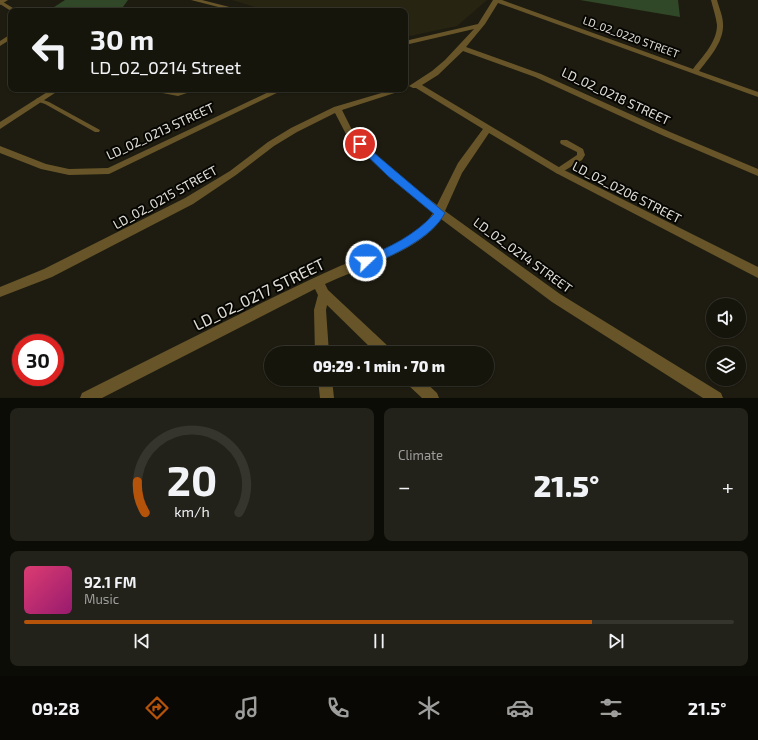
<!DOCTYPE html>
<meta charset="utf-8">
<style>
:root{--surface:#16150c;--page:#23221a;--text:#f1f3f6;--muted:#9e9f9d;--line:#35342d;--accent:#b45309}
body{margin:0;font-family:"Exo 2",sans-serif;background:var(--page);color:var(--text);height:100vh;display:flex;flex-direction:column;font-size:15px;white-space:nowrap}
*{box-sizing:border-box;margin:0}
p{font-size:13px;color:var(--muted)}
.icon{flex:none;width:22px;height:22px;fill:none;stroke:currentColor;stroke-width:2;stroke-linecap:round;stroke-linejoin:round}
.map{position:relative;height:398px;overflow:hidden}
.details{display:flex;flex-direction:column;gap:10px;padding:10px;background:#0c0c07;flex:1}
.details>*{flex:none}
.guide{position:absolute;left:8px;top:8px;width:400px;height:84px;border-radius:8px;box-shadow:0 1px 3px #0004,0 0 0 1px var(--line);background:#16150c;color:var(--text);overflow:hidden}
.controls{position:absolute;left:706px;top:298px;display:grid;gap:8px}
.controls a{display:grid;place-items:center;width:40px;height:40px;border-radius:50%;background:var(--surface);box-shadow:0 1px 3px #0004,0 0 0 1px var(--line);font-size:20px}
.speed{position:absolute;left:12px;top:334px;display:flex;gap:8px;font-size:20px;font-weight:700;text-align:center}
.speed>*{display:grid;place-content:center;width:52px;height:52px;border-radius:50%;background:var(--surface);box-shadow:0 1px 3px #0004,0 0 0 1px var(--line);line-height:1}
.speed .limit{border:6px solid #d22;background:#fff;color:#111}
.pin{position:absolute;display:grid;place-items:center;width:34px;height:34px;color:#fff;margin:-17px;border:2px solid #fff;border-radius:50%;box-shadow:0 1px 4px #0007}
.me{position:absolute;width:44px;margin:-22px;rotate:68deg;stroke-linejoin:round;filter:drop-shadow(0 0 3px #0008)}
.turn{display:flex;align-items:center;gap:14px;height:84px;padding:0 16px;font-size:18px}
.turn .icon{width:52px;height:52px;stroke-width:2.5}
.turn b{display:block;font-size:28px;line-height:34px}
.big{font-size:30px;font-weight:800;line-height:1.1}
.details .tile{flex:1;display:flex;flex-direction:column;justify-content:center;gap:6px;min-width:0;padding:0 14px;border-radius:8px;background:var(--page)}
.details .dial{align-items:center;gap:0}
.dial svg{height:104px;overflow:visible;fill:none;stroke:var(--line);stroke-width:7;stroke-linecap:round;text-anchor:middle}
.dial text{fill:var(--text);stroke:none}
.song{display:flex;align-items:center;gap:12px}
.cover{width:48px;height:48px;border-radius:6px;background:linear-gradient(135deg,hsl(340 70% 55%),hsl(320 70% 35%))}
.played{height:4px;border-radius:2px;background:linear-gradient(90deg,var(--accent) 80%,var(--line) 80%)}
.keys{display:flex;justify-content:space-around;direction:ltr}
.heat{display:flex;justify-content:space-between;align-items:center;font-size:22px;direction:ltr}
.details .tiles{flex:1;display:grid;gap:10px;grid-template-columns:1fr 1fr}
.tile:last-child{grid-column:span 2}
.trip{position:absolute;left:264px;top:346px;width:230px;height:40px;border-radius:20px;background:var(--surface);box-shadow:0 1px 3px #0004,0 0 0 1px var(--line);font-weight:800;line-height:40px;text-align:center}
.tabs{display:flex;height:64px;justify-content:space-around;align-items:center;background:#090805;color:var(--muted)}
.tabs .icon{width:28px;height:28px}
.tabs .current{color:var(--accent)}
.tabs b{font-size:18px;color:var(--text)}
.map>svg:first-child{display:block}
.built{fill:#282412}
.green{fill:#304827}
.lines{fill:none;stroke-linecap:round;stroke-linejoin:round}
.service{fill:#675529;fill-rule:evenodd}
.minor{fill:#675529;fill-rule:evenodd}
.route{fill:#1a73e8;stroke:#114b97}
.labels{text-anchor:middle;stroke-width:4;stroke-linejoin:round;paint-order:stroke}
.far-street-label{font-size:11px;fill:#e1e0d8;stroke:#070603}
.street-label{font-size:13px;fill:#e1e0d8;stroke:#070603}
.near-street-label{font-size:16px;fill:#e1e0d8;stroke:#070603}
</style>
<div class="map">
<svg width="758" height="398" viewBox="0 0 758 398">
<rect width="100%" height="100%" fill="#1e1c10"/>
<!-- built -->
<path class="built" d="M232 0H487L457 26 405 37V11H269Z"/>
<!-- green -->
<path class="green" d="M65 0H128L120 11H48Z
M580 0H678L680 17Z"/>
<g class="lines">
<!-- service -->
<path class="service" d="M0 2H3L18 11H11L0 4Z
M11 34V39L0 46V41Z
M38 98 49 102 100 130 99 132H95L45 104 36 101V99Z
M561 140H567L583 149 585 155 582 160 559 174 556 173 555 171 556 169 577 155V152L561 144 560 142Z"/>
<!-- minor -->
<path class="minor" d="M0 0H8L0 5Z
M191 0H202L245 11H234Z
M493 0H502L693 69C703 56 717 42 717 25 716 17 713 8 711 0H717C719 8 723 16 723 24 724 42 709 58 699 71L758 92V97L498 3 485 24 466 47 541 74 670 132 758 169V176L664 136 535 77 463 51 438 75 422 85 562 169 758 267V278L556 173 489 133 462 173 445 211 560 294 721 393 723 398H703L552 302 441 219C421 251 358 268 325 284L328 290 390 348 392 353H376L327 305 326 310 329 353H315L314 310 318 295 315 289 102 398H80L82 393C154 357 226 320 299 285 312 279 326 272 340 266 369 255 415 241 433 213L388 176 347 136 335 113 297 132 274 146 236 175 193 204 52 277 0 297V287L44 269 185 198 230 171 268 142 291 128 334 107 395 89H405V87L407 89 342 110 353 132 394 172 437 205 458 163 483 129 416 88H413L409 86 432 71 445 60 474 29 405 45V41L478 24Z
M52 89H61L0 129V122Z
M151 89H166L178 92 186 89H199L178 96 152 91Z
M275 89H285L109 174 69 175 41 169 0 153V146L46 164 69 169 108 168Z
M318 379H332L334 398H320Z
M405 379H422L437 393 439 398H422L407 384Z"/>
</g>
<!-- route -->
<path class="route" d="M360 141 445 213C432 238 391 257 366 266L361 261 363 258C389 248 415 235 434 214L388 176 357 146V142Z"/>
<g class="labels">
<!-- far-street labels -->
<g class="far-street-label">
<text transform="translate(631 37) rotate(20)" y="4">LD_02_0220 STREET</text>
</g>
<!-- street labels -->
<g class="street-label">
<text transform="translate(616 96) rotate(25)" y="5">LD_02_0218 STREET</text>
<text transform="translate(160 131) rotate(-25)" y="5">LD_02_0213 STREET</text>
<text transform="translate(627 192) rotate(27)" y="5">LD_02_0206 STREET</text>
<text transform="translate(165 197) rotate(-29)" y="5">LD_02_0215 STREET</text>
<text transform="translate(523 255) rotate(36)" y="5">LD_02_0214 STREET</text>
</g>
<!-- near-street labels -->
<g class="near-street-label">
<text transform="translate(259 294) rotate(-26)" y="6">LD_02_0217 STREET</text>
</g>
</g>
</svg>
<div class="controls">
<a><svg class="icon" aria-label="sound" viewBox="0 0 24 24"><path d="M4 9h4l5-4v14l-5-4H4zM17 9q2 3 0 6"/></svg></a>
<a><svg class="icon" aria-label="layers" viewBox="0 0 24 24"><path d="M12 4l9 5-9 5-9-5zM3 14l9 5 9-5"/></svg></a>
</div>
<div class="speed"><div class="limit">30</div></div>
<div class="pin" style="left:360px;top:144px;background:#d93025"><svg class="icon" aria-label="arrive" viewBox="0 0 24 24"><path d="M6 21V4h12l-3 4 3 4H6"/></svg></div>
<svg class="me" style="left:366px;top:261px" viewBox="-20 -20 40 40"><circle r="17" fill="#1a73e8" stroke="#fff" stroke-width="3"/><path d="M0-11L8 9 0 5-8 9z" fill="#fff"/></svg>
<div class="trip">09:29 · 1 min · 70 m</div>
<div class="guide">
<div class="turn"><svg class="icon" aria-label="left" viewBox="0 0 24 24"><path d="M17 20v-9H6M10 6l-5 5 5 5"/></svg><div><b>30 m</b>LD_02_0214 Street</div></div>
</div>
</div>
<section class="details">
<div class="tiles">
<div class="tile dial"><svg viewBox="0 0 100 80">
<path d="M14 69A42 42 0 1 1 86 69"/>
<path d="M14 69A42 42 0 0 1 8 45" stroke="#b45309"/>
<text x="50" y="56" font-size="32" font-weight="700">20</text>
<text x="50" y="72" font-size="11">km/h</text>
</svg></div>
<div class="tile"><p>Climate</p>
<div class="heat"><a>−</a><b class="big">21.5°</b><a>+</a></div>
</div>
<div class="tile">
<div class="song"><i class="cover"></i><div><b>92.1 FM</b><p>Music</p></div></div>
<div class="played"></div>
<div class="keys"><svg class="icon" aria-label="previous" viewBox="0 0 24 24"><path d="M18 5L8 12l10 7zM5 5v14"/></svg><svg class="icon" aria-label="pause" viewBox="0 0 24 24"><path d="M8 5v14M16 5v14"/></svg><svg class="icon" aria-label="next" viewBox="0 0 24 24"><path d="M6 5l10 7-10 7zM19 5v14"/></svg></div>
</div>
</div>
</section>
<nav class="tabs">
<b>09:28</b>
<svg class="icon current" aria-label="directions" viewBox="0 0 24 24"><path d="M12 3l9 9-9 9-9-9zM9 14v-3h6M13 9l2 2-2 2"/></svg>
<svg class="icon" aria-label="music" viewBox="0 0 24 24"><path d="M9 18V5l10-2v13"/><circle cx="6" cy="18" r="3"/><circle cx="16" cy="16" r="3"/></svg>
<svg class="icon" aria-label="phone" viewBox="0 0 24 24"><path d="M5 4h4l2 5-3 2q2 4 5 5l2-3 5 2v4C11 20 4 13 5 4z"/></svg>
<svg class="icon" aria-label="climate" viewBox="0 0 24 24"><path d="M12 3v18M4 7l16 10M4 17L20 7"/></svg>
<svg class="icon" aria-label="car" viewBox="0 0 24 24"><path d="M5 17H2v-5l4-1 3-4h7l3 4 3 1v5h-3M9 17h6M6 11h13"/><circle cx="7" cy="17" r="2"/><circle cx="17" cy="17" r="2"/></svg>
<svg class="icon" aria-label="filters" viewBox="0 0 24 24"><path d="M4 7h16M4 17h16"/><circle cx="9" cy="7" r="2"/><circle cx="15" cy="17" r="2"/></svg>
<b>21.5°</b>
</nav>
